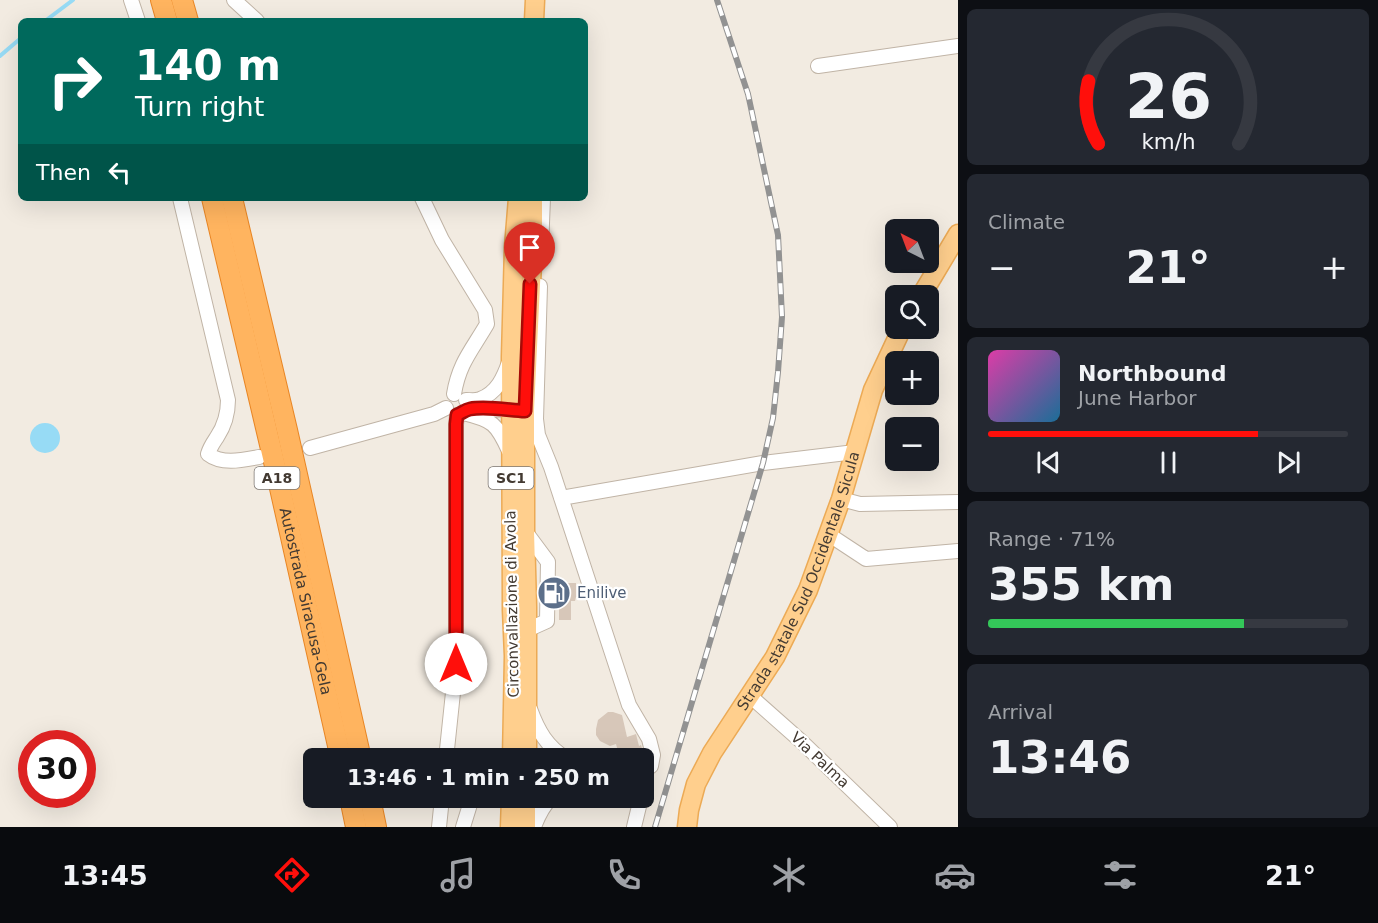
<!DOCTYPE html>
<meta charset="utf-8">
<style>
:root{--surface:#171b24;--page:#242831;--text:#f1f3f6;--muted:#9ea1a6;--line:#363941;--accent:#ff0f0b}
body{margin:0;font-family:"DejaVu Sans",sans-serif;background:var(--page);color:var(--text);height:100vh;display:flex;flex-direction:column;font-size:22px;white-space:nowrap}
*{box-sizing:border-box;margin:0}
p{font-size:20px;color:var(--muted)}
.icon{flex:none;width:33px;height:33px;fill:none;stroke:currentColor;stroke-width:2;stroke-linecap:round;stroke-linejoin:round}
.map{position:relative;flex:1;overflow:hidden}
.drawer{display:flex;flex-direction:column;gap:9px;padding:9px;background:#0d0f14;width:420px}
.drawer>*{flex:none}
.guide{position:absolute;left:18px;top:18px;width:570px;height:183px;border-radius:9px;box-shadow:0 6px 24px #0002;background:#00695c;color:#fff;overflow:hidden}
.needle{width:39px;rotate:318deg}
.fabs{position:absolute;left:885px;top:219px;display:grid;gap:12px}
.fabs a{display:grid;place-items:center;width:54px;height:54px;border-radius:9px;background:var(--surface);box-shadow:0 6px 24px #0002;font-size:30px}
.speed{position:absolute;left:18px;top:730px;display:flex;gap:12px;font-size:30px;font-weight:700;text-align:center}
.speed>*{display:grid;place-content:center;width:78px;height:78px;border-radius:50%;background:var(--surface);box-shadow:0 6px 24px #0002;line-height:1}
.speed .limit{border:9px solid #d22;background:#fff;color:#111}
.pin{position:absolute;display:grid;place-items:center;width:51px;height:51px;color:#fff;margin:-62px -26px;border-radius:50% 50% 50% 0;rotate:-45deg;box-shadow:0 0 6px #0007}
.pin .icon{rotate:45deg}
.me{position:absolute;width:66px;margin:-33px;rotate:0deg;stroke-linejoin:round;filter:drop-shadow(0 0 4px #0008)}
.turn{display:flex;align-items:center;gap:21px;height:126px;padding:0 18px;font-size:27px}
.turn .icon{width:78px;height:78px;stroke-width:2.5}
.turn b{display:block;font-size:42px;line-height:51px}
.then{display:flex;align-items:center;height:57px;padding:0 18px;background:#0003;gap:12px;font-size:22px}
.big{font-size:45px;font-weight:600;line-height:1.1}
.drawer .widget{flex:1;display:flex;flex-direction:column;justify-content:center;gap:9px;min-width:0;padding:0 21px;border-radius:9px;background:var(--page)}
.drawer .dial{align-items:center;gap:0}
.dial svg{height:156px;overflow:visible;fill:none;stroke:var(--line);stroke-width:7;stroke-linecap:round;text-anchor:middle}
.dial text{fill:var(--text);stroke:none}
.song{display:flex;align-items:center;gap:18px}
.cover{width:72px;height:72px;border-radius:9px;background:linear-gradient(135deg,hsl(320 70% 55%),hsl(200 70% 35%))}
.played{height:6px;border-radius:3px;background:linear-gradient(90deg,var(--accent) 75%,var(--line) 75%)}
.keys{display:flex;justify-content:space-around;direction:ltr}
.heat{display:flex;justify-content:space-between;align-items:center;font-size:33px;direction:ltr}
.charge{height:9px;border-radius:4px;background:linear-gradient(90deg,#34c759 71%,var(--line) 0)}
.trip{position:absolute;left:303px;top:748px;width:351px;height:60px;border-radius:9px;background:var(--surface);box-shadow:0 6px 24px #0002;font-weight:600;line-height:60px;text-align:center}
.menu{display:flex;height:96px;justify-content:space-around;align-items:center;background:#090b0e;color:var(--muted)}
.menu .icon{width:42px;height:42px}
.menu .on{color:var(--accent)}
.menu b{font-size:27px;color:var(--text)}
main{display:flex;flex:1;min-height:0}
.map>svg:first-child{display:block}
.water{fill:#97dbf5}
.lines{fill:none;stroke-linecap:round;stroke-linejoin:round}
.stream{stroke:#97dbf5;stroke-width:4}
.building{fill:#d7c7b9}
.minor-casing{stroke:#c0b4a6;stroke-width:16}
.major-casing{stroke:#ecaa55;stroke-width:21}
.highway-casing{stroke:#e88625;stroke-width:22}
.minor{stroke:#fff;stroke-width:14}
.major{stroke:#ffcf8d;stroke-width:18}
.highway{stroke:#ffb45f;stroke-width:20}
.rail-casing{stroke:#929292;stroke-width:6}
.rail{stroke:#fff;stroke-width:4;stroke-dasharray:11;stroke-linecap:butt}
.route-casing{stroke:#a60a07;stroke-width:15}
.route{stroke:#ff0f0b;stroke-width:10}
.labels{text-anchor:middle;stroke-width:4.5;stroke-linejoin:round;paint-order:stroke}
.shield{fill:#fff;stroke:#7b7570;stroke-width:1.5}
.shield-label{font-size:14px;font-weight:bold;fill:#433a32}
.street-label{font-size:15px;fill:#433a32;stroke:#fff}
.service-label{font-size:15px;fill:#4e5e75;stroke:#fff;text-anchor:start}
</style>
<main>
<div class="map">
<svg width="958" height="827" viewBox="0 0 958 827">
<rect width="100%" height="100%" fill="#f2ebe1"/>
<!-- water -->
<path class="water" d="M30 438a15 15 0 1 1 30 0a15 15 0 1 1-30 0Z"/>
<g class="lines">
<!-- stream -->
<path class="stream" d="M45 21 73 0
M0 56 21 38"/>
</g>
<!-- building -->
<path class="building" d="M557 583H576V586H580L582 597H576L575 601H571V620H559V601H556Z
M608 712H613L622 715 627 737 636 734 639 746 641 745 644 755 643 759H620L616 744 610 746 600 741 596 735V729L598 720Z"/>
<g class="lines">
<defs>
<path id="minor" d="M131 0 138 21
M234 0 257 21
M818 66 958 46
M180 198 228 400C228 414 225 425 217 437 213 443 210 447 208 454 222 465 243 460 259 457
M422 198 442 240 485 310 487 324C472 350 459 363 454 394
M541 249 543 198
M540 286 536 419 538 435 551 467 629 705 649 739 653 755 651 766 644 771
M466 400C470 400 476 401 480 399 497 393 504 377 509 362
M468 409H474L520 410
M463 413C493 420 497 424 509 451
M310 448 434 414 446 408
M561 498 763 463 855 452
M841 499 860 504 958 502
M525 531 548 562 547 621 527 630
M828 534 866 559 958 551
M749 695 802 742 890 827
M530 709C538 731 547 747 567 759
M446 759 456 664V425L457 415
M644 788 645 779 644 771
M439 827 442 798
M463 827 472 798
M534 827C538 816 543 806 551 798
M634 827 641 798"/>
<g id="major">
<path d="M534 21 535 0"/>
<path d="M921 296 958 234"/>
<path d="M512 759 514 656 512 610 511 357 514 247 518 198"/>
<path d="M527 759V607L525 531V410L533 242V198"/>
<path d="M510 827 511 798"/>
<path d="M526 827V798"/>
<path id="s1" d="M687 827 689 810 696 784 712 753 775 657 808 590 841 499 873 390 902 328"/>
</g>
<g id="highway">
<path d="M161 0 167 21"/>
<path d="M182 0 188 21"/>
<path id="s2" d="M212 198 275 466 341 759"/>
<path d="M232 198 287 430 361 759"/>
<path d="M350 798 356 827"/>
<path d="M370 798 376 827"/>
</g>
</defs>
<!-- minor casing -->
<use href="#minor" class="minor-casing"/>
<!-- major casing -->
<use href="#major" class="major-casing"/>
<!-- highway casing -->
<use href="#highway" class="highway-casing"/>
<!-- minor -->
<use href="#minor" class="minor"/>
<!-- major -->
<use href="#major" class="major"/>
<!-- highway -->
<use href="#highway" class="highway"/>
<defs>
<path id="rail" d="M655 827 763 463 773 418 778 372 782 317 778 235 748 94 717 0"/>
</defs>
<!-- rail casing -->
<use href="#rail" class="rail-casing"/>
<!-- rail -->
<use href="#rail" class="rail"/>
</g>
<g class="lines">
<defs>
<path id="route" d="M456 664V424L457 415C462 413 465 410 470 409 486 406 508 410 525 411L530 284"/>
</defs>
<!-- route casing -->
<use href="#route" class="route-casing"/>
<!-- route -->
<use href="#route" class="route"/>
</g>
<!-- icons -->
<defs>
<symbol id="fuel-disc" viewBox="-11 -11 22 22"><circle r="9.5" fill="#5c6f8a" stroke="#fff"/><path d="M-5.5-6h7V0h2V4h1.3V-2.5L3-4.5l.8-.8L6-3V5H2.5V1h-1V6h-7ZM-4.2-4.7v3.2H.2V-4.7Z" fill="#fff"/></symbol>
</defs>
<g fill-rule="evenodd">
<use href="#fuel-disc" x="535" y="574" width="38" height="38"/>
</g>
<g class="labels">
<!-- shield labels -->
<g class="shield">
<rect x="254.5" y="467" width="45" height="22" rx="4.5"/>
<rect x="488.5" y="467" width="45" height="22" rx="4.5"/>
</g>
<g class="shield-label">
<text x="277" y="483">A18</text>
<text x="511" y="483">SC1</text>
</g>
<!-- street labels -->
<g class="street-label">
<text dy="5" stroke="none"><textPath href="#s1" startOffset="273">Strada statale Sud Occidentale Sicula</textPath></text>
<text dy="5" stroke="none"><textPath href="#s2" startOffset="414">Autostrada Siracusa-Gela</textPath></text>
<text transform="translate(512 604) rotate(-91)" y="5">Circonvallazione di Avola</text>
<text transform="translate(820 760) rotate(43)" y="5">Via Palma</text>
</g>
<!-- service labels -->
<g class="service-label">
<text x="577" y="598">Enilive</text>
</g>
</g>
</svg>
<div class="fabs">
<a><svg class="needle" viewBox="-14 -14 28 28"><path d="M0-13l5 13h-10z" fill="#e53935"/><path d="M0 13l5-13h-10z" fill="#9ea1a6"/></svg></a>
<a><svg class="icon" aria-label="search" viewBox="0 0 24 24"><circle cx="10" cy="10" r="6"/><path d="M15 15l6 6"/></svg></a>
<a>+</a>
<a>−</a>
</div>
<div class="speed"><div class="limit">30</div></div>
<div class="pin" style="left:530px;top:284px;background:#d93025"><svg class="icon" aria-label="arrive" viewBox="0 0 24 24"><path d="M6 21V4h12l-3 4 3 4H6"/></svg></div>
<svg class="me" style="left:456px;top:664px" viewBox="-20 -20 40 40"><circle r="19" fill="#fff"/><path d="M0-13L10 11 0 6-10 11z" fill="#ff0f0b"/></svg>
<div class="trip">13:46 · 1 min · 250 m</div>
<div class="guide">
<div class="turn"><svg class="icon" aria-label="right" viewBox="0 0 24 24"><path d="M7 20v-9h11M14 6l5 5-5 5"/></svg><div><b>140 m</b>Turn right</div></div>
<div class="then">Then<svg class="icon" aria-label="left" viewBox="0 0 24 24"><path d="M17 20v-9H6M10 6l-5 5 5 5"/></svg></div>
</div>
</div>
<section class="drawer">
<div class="widget dial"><svg viewBox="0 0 100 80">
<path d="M14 69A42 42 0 1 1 86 69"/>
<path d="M14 69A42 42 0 0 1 9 37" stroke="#ff0f0b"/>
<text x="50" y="56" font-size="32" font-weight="700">26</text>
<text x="50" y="72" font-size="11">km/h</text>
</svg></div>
<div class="widget"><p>Climate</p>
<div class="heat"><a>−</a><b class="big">21°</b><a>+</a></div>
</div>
<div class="widget">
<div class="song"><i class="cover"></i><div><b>Northbound</b><p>June Harbor</p></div></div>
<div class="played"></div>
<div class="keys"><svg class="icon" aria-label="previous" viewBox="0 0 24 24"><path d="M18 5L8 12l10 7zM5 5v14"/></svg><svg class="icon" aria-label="pause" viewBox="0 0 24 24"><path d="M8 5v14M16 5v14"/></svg><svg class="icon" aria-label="next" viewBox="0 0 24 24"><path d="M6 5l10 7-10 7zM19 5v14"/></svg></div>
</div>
<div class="widget"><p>Range · 71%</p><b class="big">355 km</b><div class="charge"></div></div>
<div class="widget"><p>Arrival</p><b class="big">13:46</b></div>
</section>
</main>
<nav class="menu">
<b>13:45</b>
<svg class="icon on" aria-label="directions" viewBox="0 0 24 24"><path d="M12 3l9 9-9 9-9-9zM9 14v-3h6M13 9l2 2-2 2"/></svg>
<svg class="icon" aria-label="music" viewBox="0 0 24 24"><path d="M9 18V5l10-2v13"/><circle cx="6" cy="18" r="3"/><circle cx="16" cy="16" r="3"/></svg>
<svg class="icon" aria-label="phone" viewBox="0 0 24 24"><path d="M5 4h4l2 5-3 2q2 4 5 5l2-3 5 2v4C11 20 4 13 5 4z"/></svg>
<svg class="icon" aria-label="climate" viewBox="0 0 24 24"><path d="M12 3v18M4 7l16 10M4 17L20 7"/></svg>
<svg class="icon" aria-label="car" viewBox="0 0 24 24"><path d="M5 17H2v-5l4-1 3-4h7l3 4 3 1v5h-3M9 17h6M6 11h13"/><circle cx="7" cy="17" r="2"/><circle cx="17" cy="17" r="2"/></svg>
<svg class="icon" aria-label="filters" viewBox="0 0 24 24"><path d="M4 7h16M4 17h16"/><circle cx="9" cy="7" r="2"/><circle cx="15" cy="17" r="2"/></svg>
<b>21°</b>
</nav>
